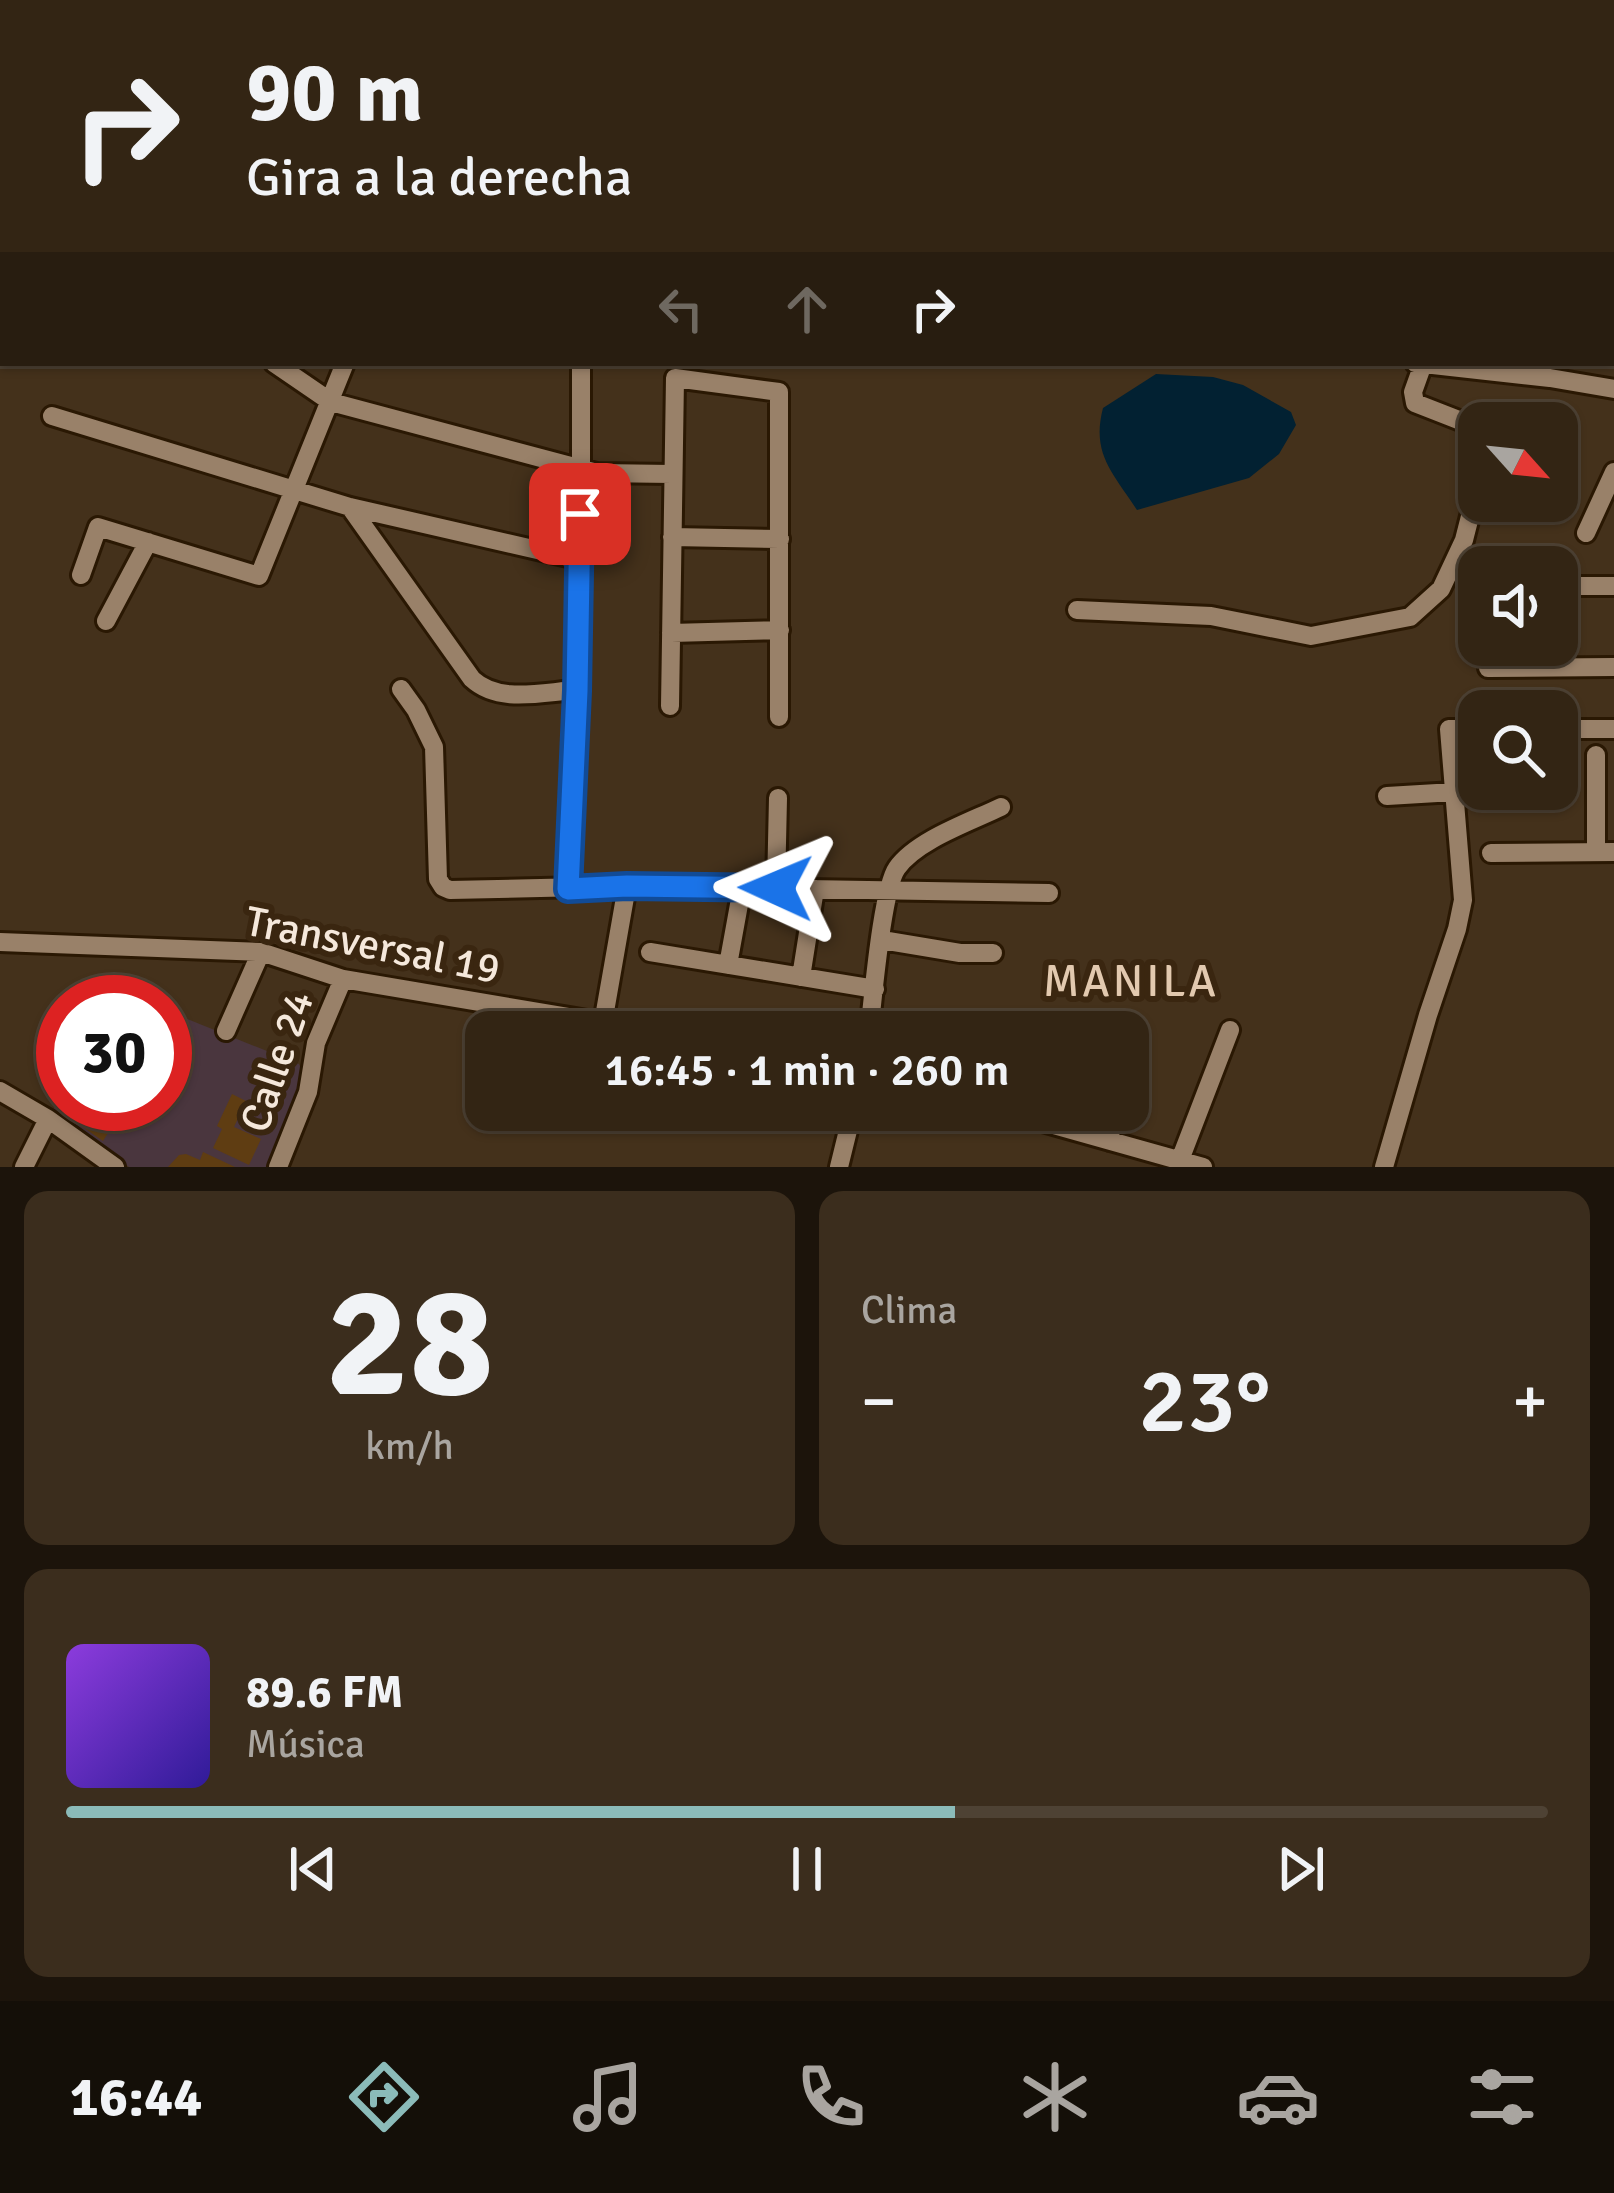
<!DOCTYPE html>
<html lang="es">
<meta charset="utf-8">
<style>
:root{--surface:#332514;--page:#3b2d1d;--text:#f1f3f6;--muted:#a9a5a0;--line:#4e4234;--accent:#8bbbb9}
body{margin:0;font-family:Signika,sans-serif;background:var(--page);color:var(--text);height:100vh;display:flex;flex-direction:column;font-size:45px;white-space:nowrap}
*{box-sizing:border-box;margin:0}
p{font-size:39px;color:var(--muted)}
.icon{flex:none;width:66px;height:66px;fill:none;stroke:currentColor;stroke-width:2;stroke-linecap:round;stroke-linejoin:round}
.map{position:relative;height:1167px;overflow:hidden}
.drawer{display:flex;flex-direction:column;gap:24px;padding:24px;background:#1c140b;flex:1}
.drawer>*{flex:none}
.hud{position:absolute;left:0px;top:0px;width:1614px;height:366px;box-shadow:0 3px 9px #0004,0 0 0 3px var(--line);background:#332514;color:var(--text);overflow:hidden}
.needle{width:78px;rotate:117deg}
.tools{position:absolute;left:1458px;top:402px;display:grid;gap:24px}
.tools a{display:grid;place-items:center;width:120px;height:120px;border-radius:24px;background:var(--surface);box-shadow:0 3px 9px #0004,0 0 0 3px var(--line);font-size:60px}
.speed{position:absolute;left:36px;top:975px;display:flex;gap:24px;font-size:60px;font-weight:700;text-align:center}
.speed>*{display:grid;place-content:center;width:156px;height:156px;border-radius:50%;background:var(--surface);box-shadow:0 3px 9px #0004,0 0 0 3px var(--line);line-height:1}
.speed .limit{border:18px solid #d22;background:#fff;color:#111}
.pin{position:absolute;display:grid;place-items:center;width:102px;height:102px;color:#fff;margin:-51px;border-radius:24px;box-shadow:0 6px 18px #0006}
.me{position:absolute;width:132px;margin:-66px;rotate:271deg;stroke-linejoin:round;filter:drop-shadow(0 0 9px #0008)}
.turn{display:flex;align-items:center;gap:42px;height:252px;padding:0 48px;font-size:54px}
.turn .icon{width:156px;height:156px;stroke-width:2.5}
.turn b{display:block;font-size:84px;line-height:102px}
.lanes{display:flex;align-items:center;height:114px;padding:0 48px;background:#0003;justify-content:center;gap:60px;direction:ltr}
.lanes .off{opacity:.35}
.big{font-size:90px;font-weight:600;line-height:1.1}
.drawer .card{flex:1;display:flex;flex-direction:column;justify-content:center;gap:18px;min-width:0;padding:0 42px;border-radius:24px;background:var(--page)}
.drawer .dial{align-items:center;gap:0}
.dial b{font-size:156px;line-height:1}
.song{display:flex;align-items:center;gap:36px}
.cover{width:144px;height:144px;border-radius:18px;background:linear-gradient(135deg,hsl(270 70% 55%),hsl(250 70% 35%))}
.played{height:12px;border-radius:6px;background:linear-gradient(90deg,var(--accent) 60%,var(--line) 60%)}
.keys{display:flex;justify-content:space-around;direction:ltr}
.heat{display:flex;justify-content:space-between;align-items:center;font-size:66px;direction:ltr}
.drawer .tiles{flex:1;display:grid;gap:24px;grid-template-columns:1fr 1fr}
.card:last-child{grid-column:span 2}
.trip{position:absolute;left:465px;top:1011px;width:684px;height:120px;border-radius:24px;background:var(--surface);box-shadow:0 3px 9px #0004,0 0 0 3px var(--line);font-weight:600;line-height:120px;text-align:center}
.dock{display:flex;height:192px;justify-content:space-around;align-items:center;background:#140f08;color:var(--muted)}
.dock .icon{width:84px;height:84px}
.dock .current{color:var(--accent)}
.dock b{font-size:54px;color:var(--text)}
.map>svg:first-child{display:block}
.education{fill:#4a363e}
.water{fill:#022132}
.building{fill:#5f3d12}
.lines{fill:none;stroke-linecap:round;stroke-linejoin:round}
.minor-casing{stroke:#2a1803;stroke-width:24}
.minor{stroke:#998169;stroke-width:18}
.route-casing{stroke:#114b97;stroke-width:30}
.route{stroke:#1a73e8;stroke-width:21}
.labels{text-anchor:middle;stroke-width:12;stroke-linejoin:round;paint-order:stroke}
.street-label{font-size:42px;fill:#f5e8db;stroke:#3a2610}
.neighbourhood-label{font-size:45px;letter-spacing:3px;fill:#e2c9af;stroke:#3a2610}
</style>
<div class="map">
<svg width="1614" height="1167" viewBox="0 0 1614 1167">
<rect width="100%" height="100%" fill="#44311b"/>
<!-- education -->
<path class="education" d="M165 1010 299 1064 303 1073 300 1085 269 1167H129L52 1113 63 1087V1104H165Z"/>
<!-- water -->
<path class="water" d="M1156 374 1213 377 1243 385 1291 412 1296 425 1279 454 1249 478 1137 510C1113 473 1091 454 1103 408Z"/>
<!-- building -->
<path class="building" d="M232 1094 246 1101 234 1127 261 1139 249 1165 213 1148 222 1129 217 1126Z
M66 1104H126L103 1141 61 1112Z
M203 1152 235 1167H168L179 1155 186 1154 200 1160Z"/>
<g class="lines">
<defs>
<path id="minor" d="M263 0 267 3
M599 0 634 3
M828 0 862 3
M1529 0 1531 3
M167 3 172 0
M327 3 332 0
M1009 3V0
M1204 3V0
M1304 3V0
M1594 3 1595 0
M1611 102 1614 105
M1611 196 1614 200
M1611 224 1614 227
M1611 357 1614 340
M274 363 331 402 597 473 672 474
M1415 363 1550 378 1614 389
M1423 364 1413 392 1415 403 1479 428
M52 416 350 507 581 560
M350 507 472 679C499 704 542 692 577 690
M1586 533 1614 472
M672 537 780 539
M81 575 98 527 259 576 345 363
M1557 586H1614
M1077 610 1211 616 1311 636 1410 617 1441 589 1464 540 1479 481
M106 621 148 542
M671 633 780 630
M1488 668 1614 667
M401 689 416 710 434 747 438 879 443 887 450 890 627 886 1049 893
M670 706 675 378 779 392V717
M1557 729H1614
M1387 796 1454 792
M1596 852V755
M1491 853 1614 852
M568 888 581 560V363
M776 888 778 798
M882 940 960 953H993
M0 942 261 952 343 979 658 1032
M650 952 875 989
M728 965 742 888
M801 977 815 889
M603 1023 627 886
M226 1031 261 952
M869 1032C873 1000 882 889 897 868 917 840 970 822 1001 807
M0 1091 48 1119 115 1167
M1000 1110 1203 1167
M1107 1110 1111 1125 1110 1141
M1180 1160 1230 1030
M24 1167 48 1119
M278 1167 308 1092 316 1043 343 979
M839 1167 853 1110
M1384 1167 1428 1015 1457 929 1463 900 1449 729H1479"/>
</defs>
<!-- minor casing -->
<use href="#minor" class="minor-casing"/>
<!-- minor -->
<use href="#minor" class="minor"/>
</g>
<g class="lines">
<defs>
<path id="route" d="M580 514 577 691 568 889 627 886 776 888"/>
</defs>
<!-- route casing -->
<use href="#route" class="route-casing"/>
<!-- route -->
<use href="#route" class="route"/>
</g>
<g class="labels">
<!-- street labels -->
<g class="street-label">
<text transform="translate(373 944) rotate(11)" y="15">Transversal 19</text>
<text transform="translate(276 1061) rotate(-71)" y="15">Calle 24</text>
</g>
<!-- neighbourhood labels -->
<g class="neighbourhood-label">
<text x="1131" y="996">MANILA</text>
</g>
</g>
</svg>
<div class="tools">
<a><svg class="needle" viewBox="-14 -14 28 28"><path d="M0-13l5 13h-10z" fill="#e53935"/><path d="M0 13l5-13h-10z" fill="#a9a5a0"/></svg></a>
<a><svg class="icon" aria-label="sound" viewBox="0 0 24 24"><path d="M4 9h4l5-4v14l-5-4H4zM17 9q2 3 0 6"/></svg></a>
<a><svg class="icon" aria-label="search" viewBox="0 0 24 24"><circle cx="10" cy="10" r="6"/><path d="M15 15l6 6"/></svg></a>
</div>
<div class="speed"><div class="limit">30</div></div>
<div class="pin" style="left:580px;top:514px;background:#d93025"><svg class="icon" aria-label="arrive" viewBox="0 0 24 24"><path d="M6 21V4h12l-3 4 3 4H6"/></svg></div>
<svg class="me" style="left:776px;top:888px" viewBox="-20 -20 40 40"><path d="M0-17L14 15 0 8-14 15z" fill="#1a73e8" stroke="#fff" stroke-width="4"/></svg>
<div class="trip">16:45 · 1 min · 260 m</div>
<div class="hud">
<div class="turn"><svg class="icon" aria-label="right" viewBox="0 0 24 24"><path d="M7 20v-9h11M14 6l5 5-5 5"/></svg><div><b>90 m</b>Gira a la derecha</div></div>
<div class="lanes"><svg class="icon off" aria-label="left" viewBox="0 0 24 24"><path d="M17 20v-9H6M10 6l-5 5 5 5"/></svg><svg class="icon off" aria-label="ahead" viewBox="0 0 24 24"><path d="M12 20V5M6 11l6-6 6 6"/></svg><svg class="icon" aria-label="right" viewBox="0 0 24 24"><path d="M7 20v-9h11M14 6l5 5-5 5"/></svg></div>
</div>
</div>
<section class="drawer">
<div class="tiles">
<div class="card dial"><b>28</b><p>km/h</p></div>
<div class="card"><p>Clima</p>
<div class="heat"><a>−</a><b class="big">23°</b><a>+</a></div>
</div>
<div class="card">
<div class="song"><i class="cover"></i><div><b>89.6 FM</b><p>Música</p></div></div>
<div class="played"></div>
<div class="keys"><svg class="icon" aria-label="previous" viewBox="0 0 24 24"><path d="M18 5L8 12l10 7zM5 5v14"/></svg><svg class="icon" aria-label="pause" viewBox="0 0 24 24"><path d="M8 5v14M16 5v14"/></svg><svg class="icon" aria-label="next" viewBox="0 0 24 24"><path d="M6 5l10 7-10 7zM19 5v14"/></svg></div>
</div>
</div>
</section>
<nav class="dock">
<b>16:44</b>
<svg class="icon current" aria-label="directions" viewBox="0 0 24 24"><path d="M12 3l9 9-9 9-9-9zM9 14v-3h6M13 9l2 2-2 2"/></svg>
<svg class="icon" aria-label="music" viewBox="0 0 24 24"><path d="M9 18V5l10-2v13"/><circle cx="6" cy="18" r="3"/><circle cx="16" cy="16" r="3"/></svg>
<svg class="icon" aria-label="phone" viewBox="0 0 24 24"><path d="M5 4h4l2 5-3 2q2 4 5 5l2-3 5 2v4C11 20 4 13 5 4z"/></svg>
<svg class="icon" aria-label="climate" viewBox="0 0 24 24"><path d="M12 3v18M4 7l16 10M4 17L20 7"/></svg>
<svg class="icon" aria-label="car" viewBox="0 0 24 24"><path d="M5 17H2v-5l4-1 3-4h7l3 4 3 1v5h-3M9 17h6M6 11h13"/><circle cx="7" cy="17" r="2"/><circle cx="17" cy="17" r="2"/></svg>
<svg class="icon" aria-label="filters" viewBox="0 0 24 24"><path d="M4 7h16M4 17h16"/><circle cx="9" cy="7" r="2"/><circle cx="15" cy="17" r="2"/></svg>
</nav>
